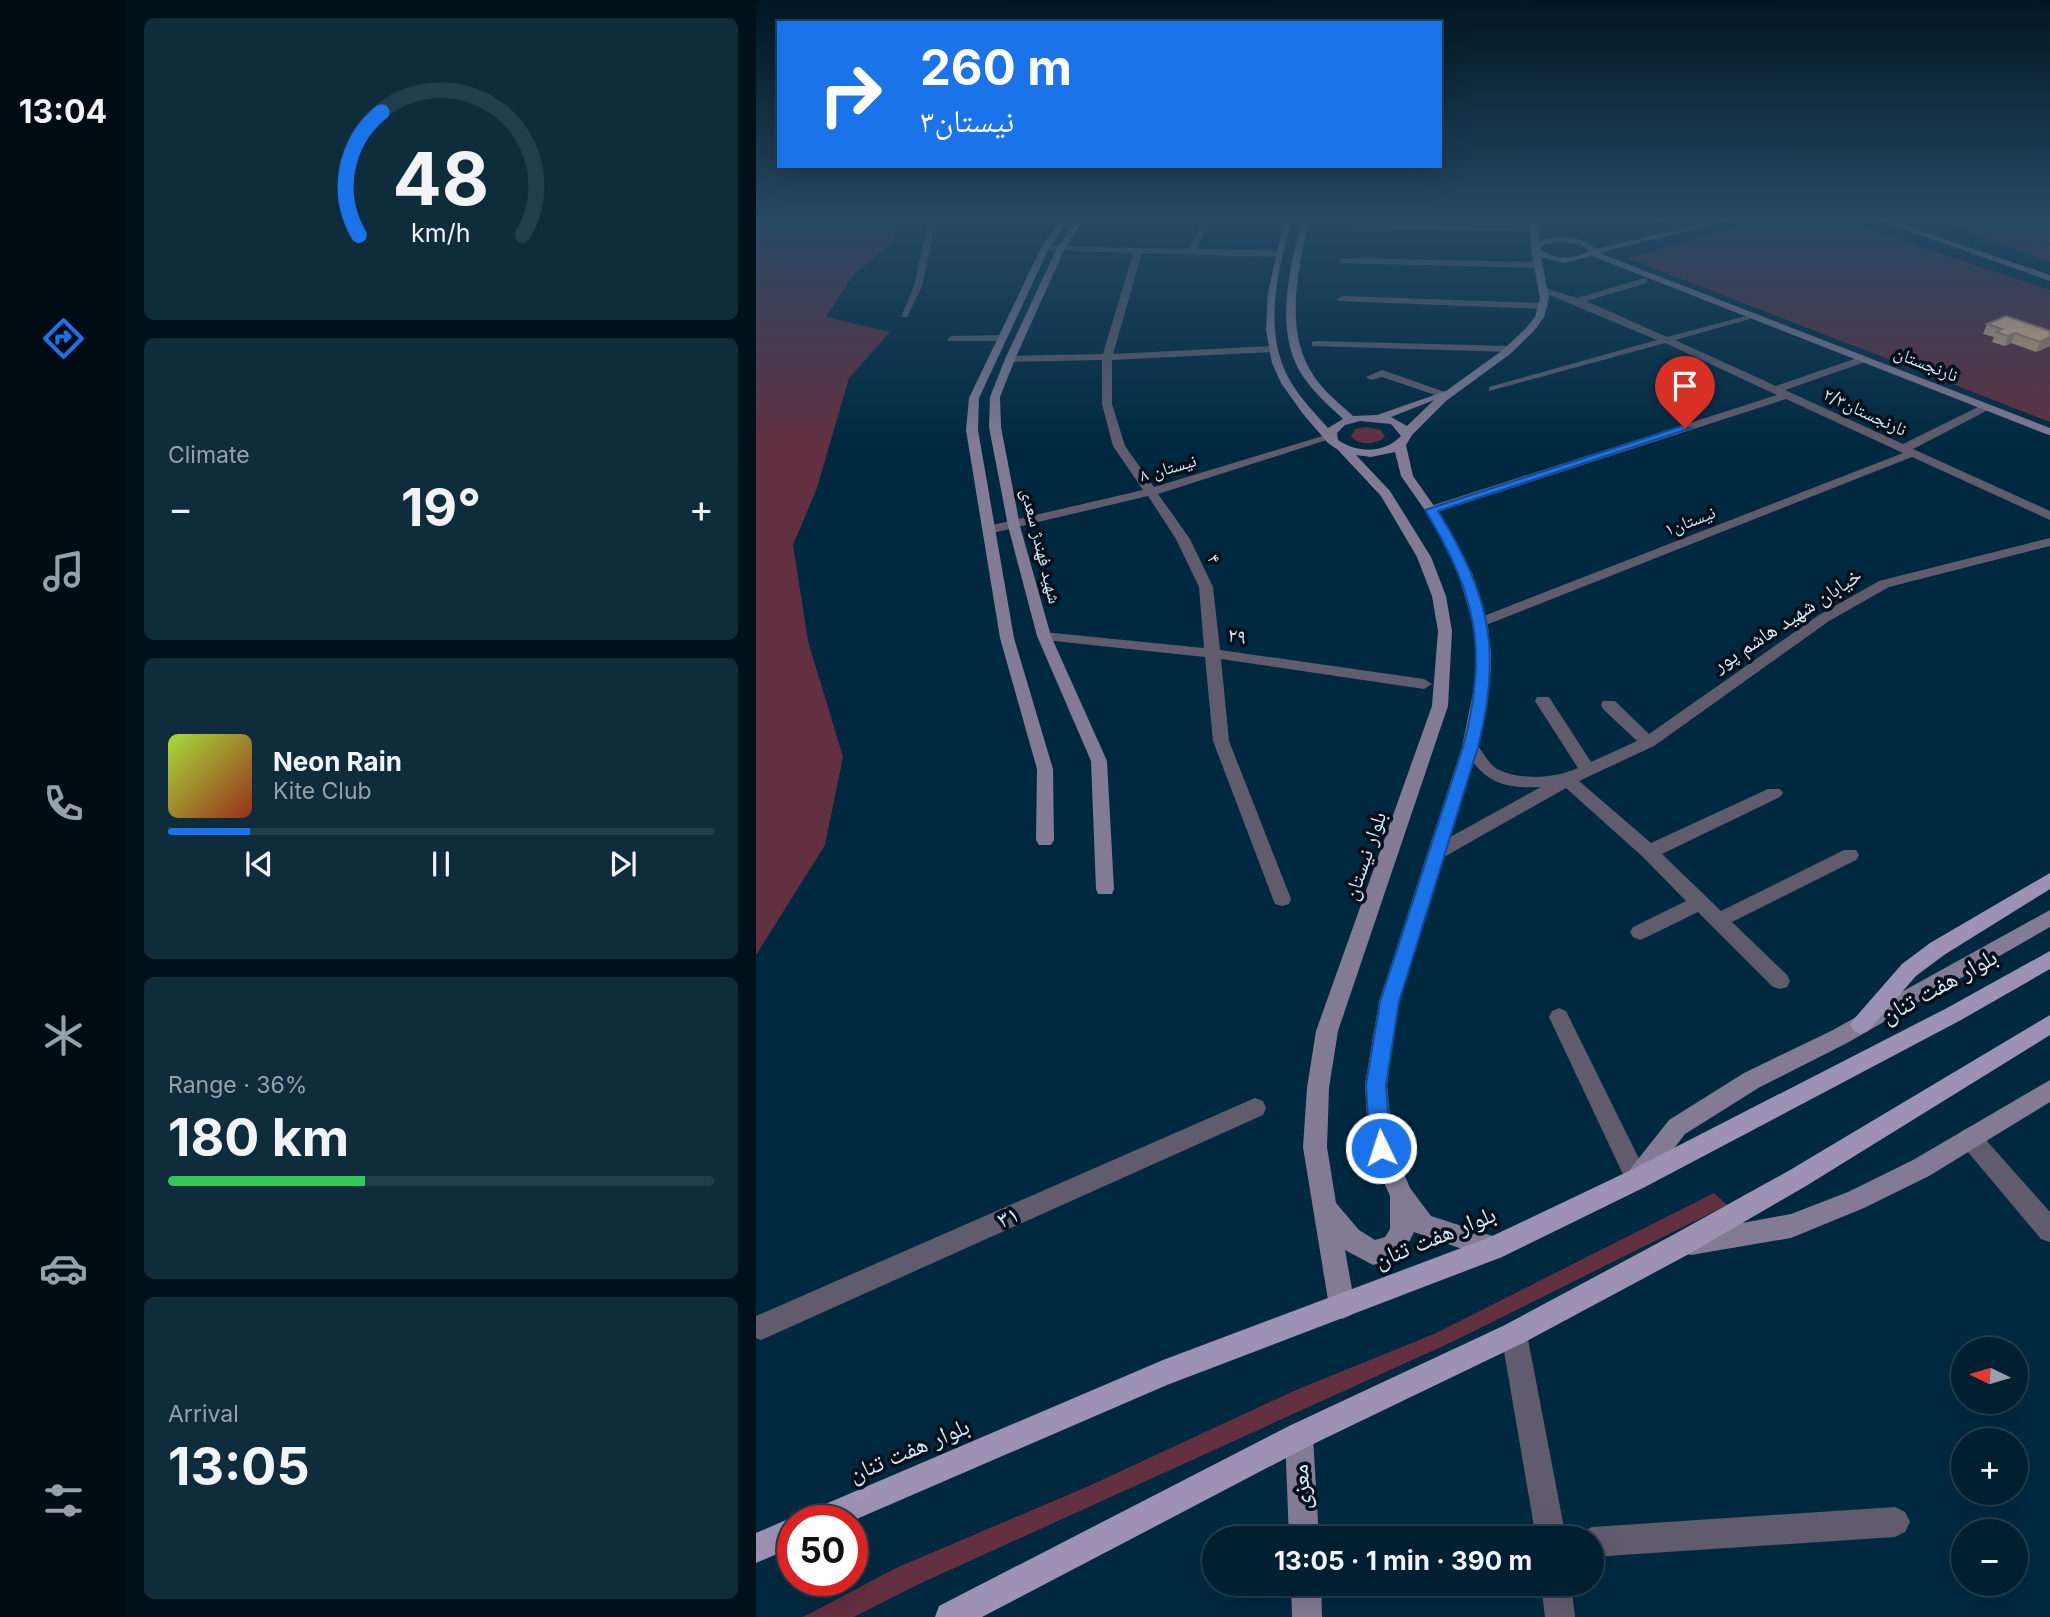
<!DOCTYPE html>
<meta charset="utf-8">
<style>
:root{--surface:#001f30;--page:#0e2c3c;--text:#f1f3f6;--muted:#95a2ab;--line:#223d4c;--accent:#1a73e8}
body{margin:0;font-family:Inter,"Noto Naskh Arabic",sans-serif;background:var(--page);color:var(--text);height:100vh;display:flex;flex-direction:column;font-size:26px;white-space:nowrap}
*{box-sizing:border-box;margin:0}
p{font-size:23px;color:var(--muted)}
.icon{flex:none;width:38px;height:38px;fill:none;stroke:currentColor;stroke-width:2;stroke-linecap:round;stroke-linejoin:round}
.map{position:relative;flex:1;overflow:hidden}
.panel{display:flex;flex-direction:column;gap:18px;padding:18px;background:#00111a;width:630px}
.panel>*{flex:none}
.banner{position:absolute;left:21px;top:21px;width:665px;height:147px;border-radius:0px;box-shadow:0 7px 28px #0002,0 0 0 2px var(--line);background:#1a73e8;color:#fff;overflow:hidden}
.needle{width:46px;rotate:275deg}
.controls{position:absolute;left:1195px;top:1337px;display:grid;gap:14px}
.controls a{display:grid;place-items:center;width:77px;height:77px;border-radius:50%;background:var(--surface);box-shadow:0 7px 28px #0002,0 0 0 2px var(--line);font-size:35px}
.speed{position:absolute;left:21px;top:1505px;display:flex;gap:14px;font-size:35px;font-weight:700;text-align:center}
.speed>*{display:grid;place-content:center;width:91px;height:91px;border-radius:50%;background:var(--surface);box-shadow:0 7px 28px #0002,0 0 0 2px var(--line);line-height:1}
.speed .limit{border:10px solid #d22;background:#fff;color:#111}
.pin{position:absolute;display:grid;place-items:center;width:60px;height:60px;color:#fff;margin:-72px -30px;border-radius:50% 50% 50% 0;rotate:-45deg;box-shadow:0 0 7px #0007}
.pin .icon{rotate:45deg}
.me{position:absolute;width:77px;margin:-38px;rotate:356deg;stroke-linejoin:round;filter:drop-shadow(0 0 5px #0008)}
.turn{display:flex;align-items:center;gap:24px;height:147px;padding:0 28px;font-size:32px}
.turn .icon{width:91px;height:91px;stroke-width:2.5}
.turn b{display:block;font-size:49px;line-height:60px}
.big{font-size:52px;font-weight:700;line-height:1.1}
.panel .tile{flex:1;display:flex;flex-direction:column;justify-content:center;gap:10px;min-width:0;padding:0 24px;border-radius:10px;background:var(--page)}
.panel .dial{align-items:center;gap:0}
.dial svg{height:182px;overflow:visible;fill:none;stroke:var(--line);stroke-width:7;stroke-linecap:round;text-anchor:middle}
.dial text{fill:var(--text);stroke:none}
.song{display:flex;align-items:center;gap:21px}
.cover{width:84px;height:84px;border-radius:10px;background:linear-gradient(135deg,hsl(80 70% 55%),hsl(10 70% 35%))}
.played{height:7px;border-radius:4px;background:linear-gradient(90deg,var(--accent) 15%,var(--line) 15%)}
.keys{display:flex;justify-content:space-around;direction:ltr}
.heat{display:flex;justify-content:space-between;align-items:center;font-size:38px;direction:ltr}
.charge{height:10px;border-radius:5px;background:linear-gradient(90deg,#34c759 36%,var(--line) 0)}
.trip{position:absolute;left:446px;top:1526px;width:402px;height:70px;border-radius:35px;background:var(--surface);box-shadow:0 7px 28px #0002,0 0 0 2px var(--line);font-weight:700;line-height:70px;text-align:center}
main{display:flex;flex:1;min-height:0}
.tab-bar{display:flex;flex-direction:column;width:126px;justify-content:space-around;align-items:center;background:#000c13;color:var(--muted)}
.tab-bar .icon{width:49px;height:49px}
.tab-bar .on{color:var(--accent)}
.tab-bar b{font-size:32px;color:var(--text)}
.map>svg:first-child{display:block}
.green{fill:#633041}
.lines{fill:none;stroke-linecap:round;stroke-linejoin:round}
.street{fill:#615c6d;fill-rule:evenodd}
.secondary{fill:#837a95;fill-rule:evenodd}
.primary{fill:#9d92b4;fill-rule:evenodd}
.wall{fill:#d4a782}
.shaded-wall{fill:#ad886a}
.building{fill:#f7c297;stroke:#ad886a;stroke-width:2}
.route{fill:#1a73e8;stroke:#114b97;stroke-width:2}
.labels{text-anchor:middle;stroke-width:7;stroke-linejoin:round;paint-order:stroke}
.far-street-label{font-size:18px;fill:#d6ebfa;stroke:#03101a}
.street-label{font-size:21px;fill:#d6ebfa;stroke:#03101a}
.near-street-label{font-size:24px;fill:#d6ebfa;stroke:#03101a}
</style>
<main>
<nav class="tab-bar">
<b>13:04</b>
<svg class="icon on" aria-label="directions" viewBox="0 0 24 24"><path d="M12 3l9 9-9 9-9-9zM9 14v-3h6M13 9l2 2-2 2"/></svg>
<svg class="icon" aria-label="music" viewBox="0 0 24 24"><path d="M9 18V5l10-2v13"/><circle cx="6" cy="18" r="3"/><circle cx="16" cy="16" r="3"/></svg>
<svg class="icon" aria-label="phone" viewBox="0 0 24 24"><path d="M5 4h4l2 5-3 2q2 4 5 5l2-3 5 2v4C11 20 4 13 5 4z"/></svg>
<svg class="icon" aria-label="climate" viewBox="0 0 24 24"><path d="M12 3v18M4 7l16 10M4 17L20 7"/></svg>
<svg class="icon" aria-label="car" viewBox="0 0 24 24"><path d="M5 17H2v-5l4-1 3-4h7l3 4 3 1v5h-3M9 17h6M6 11h13"/><circle cx="7" cy="17" r="2"/><circle cx="17" cy="17" r="2"/></svg>
<svg class="icon" aria-label="filters" viewBox="0 0 24 24"><path d="M4 7h16M4 17h16"/><circle cx="9" cy="7" r="2"/><circle cx="15" cy="17" r="2"/></svg>
</nav>
<section class="panel">
<div class="tile dial"><svg viewBox="0 0 100 80">
<path d="M14 69A42 42 0 1 1 86 69"/>
<path d="M14 69A42 42 0 0 1 24 15" stroke="#1a73e8"/>
<text x="50" y="56" font-size="32" font-weight="700">48</text>
<text x="50" y="72" font-size="11">km/h</text>
</svg></div>
<div class="tile"><p>Climate</p>
<div class="heat"><a>−</a><b class="big">19°</b><a>+</a></div>
</div>
<div class="tile">
<div class="song"><i class="cover"></i><div><b>Neon Rain</b><p>Kite Club</p></div></div>
<div class="played"></div>
<div class="keys"><svg class="icon" aria-label="previous" viewBox="0 0 24 24"><path d="M18 5L8 12l10 7zM5 5v14"/></svg><svg class="icon" aria-label="pause" viewBox="0 0 24 24"><path d="M8 5v14M16 5v14"/></svg><svg class="icon" aria-label="next" viewBox="0 0 24 24"><path d="M6 5l10 7-10 7zM19 5v14"/></svg></div>
</div>
<div class="tile"><p>Range · 36%</p><b class="big">180 km</b><div class="charge"></div></div>
<div class="tile"><p>Arrival</p><b class="big">13:05</b></div>
</section>
<div class="map">
<svg width="1294" height="1617" viewBox="0 0 1294 1617">
<rect width="100%" height="100%" fill="#002940"/>
<!-- green -->
<path class="green" d="M0 220H143L138 241 98 274 70 317 134 332 93 378 61 488 37 545 52 641 87 757 69 845 0 955Z
M1005 220H1095L1129 235 1294 290V422L871 258Z
M1179 220H1294V262Z
M610 427 625 430 629 437C619 445 605 446 595 437L599 429Z
M958 1193 971 1205 698 1341 161 1585 98 1617H47L140 1568 335 1485 540 1390 678 1334Z"/>
<g class="lines">
<!-- street -->
<path class="street" d="M172 220H180L166 286 151 317H145L158 286Z
M447 220H455L441 249 523 251 527 254 523 257 386 253 357 354 517 346 522 349 517 352 356 360V404L369 446 398 487 570 435 580 437 402 494 434 539 457 587 464 650 668 679 676 684 668 689 465 659 473 741 535 899 533 904 526 906 519 904 517 899 457 741 449 657 288 640 281 636 288 632 448 648 443 587 420 539 392 496 232 534 226 530 232 526 387 490 357 446 346 404V360L254 362 249 359 254 356 347 354 377 253 289 250 286 246 433 249Z
M901 220H912L934 230 927 232Z
M593 225 778 227 782 229 778 231 590 229Z
M586 258 782 262 786 265 782 268 583 263Z
M888 278 891 279V283L830 301 911 337 1001 313V317L919 340 1020 386 1104 357H1112V361L1029 390 1147 444 1226 405H1234V409L1157 449 1294 511V520L1156 457 730 625H720L718 622 720 619 1147 453 1030 399 679 513H671V507L1021 395 909 343 733 391V387L901 340 784 291 789 288 821 298Z
M586 296 788 303 793 306 788 309 583 301 581 299Z
M196 336 245 335 250 338 245 341H193L191 339Z
M559 341 754 346 759 349 754 352 556 346V342Z
M626 370 689 392 690 394 685 397 626 377 615 380 610 377Z
M1294 538V546L1133 587 1073 621 898 746 823 781 895 843 1012 789H1024L1027 793 1024 797 906 854 965 911 1088 850H1100L1103 855 1100 860 976 922 1031 975 1034 981 1031 987 1024 989 1017 987 942 912 891 937 884 940 877 937 874 932 877 927 930 901 887 857 810 788 688 857H676L673 852 676 847 785 787C744 789 728 781 706 747L708 743H720C726 751 733 764 741 769 764 781 800 778 822 768L779 701 781 697H793L835 762 881 741 847 709 845 705 847 701H859L893 734 1063 615 1123 581Z
M803 1008 810 1011 889 1171 893 1179 889 1187 881 1190 873 1187 793 1017 796 1011Z
M499 1098 507 1101 510 1108 507 1115 14 1336 5 1340 0 1338V1316Z
M1214 1127 1222 1131 1294 1212V1242L1285 1239 1206 1145 1203 1138 1206 1131Z
M758 1321 767 1325 771 1334 810 1538H780L745 1334 749 1325Z
M1139 1507 1149 1512 1154 1522 1149 1532 1139 1537 836 1557V1538H823L826 1532 836 1527Z
M785 1584H815L819 1617H789Z"/>
<!-- secondary -->
<path class="secondary" d="M304 220H312L293 248 223 398 222 430 258 638 297 769 298 840 295 845H283L280 840 281 769 244 638 210 430 213 398 285 248Z
M319 220H327L309 248 259 359 244 397 245 427 264 526 295 636 351 761 358 889 356 894H342L340 889 335 761 281 636 252 526 233 427 234 397 249 359 301 248Z
M528 220H536C522 267 508 327 530 373 540 394 557 411 572 428L587 419C571 404 554 389 543 370 519 327 534 265 546 220H554C542 266 528 330 556 373 566 390 583 403 597 416L621 415 690 391 747 350 771 327 779 317 784 298 775 249V220H783V241C801 235 827 235 840 249L962 220H976L843 253 1294 428V435L1290 434 836 256 807 263 785 257 793 298 788 317 778 331 754 354 690 401 656 435 650 445 657 476 685 516 716 573 732 627 735 654 734 683 722 747 643 1002 631 1085 637 1148 654 1188 675 1216 746 1239 749 1248 746 1257 737 1260 658 1232 646 1256 617 1265 589 1250 599 1306 595 1315 586 1319 577 1315 573 1306 547 1147 551 1088 560 1031 676 706 682 631 676 596 661 557 625 496 582 450 572 443 547 414 525 383 516 363 510 330 512 292ZM803 242 824 244 833 251C817 260 799 260 784 249L789 244ZM678 400 651 426 635 417ZM604 421 635 424 645 436C628 454 601 453 582 440L581 433 589 425ZM639 452 645 476 673 516 702 573 718 627 720 654 719 683 706 747 623 1002 609 1085 613 1148 634 1196V1229L629 1237 619 1240 603 1230 580 1203 571 1147 573 1088 582 1031 692 706 696 631 690 596 675 557 634 491 600 455 615 457Z
M1122 220H1133L1294 275V281Z
M1294 910V927L1091 1043 1004 1087 929 1134 891 1184 883 1187 875 1184 871 1176 875 1168 913 1120 988 1073 1075 1031Z
M1294 1080V1102L1173 1176 1108 1208 1035 1238 935 1255 926 1252 923 1243 926 1234 1035 1214 1092 1192 1157 1160Z
M543 1422 553 1426 557 1436 563 1538H533L529 1436 533 1426Z
M535 1584H565L566 1617H536Z"/>
<!-- primary -->
<path class="primary" d="M1294 873V889L1188 955 1160 976 1112 1031 1105 1034 1098 1031 1094 1025 1098 1019 1146 964 1174 943Z
M1294 951V969L1205 1020 889 1187 746 1257 411 1385 96 1521H49L53 1511 407 1360 732 1238 873 1171 1191 1008Z
M1294 1015V1035L1050 1186 933 1254 767 1343 553 1446 226 1617H179L183 1606 533 1426 749 1325 915 1236 1034 1170Z
M37 1517 45 1521H37V1547L0 1563V1533Z"/>
</g>
<!-- wall -->
<path class="wall" d="M1231 324 1294 331V346L1280 352 1255 343 1249 346 1236 342 1238 337 1227 334Z"/>
<!-- shaded-wall -->
<path class="shaded-wall" d="M1259 333 1255 343 1249 346 1252 336Z
M1294 337V346L1280 352 1284 342Z"/>
<!-- building -->
<path class="building" d="M1250 316 1294 331V337L1284 342 1259 333 1252 336 1240 332 1246 329 1231 324Z"/>
<!-- sky -->
<linearGradient id="sky" x2="0" y2="1"><stop stop-color="#001723"/><stop offset="0.49" stop-color="#264964"/><stop offset="1" stop-color="#264964" stop-opacity="0"/></linearGradient>
<rect width="1294" height="446" fill="url(#sky)"/>
<!-- route -->
<path class="route" d="M926 426 935 428 682 511C733 594 747 651 722 747L643 1002 630 1085 635 1148 632 1155 625 1158 617 1155 614 1148 610 1085 624 1002 707 747C733 650 720 594 669 510Z"/>
<g class="labels">
<!-- far-street labels -->
<g class="far-street-label">
<text transform="translate(1170 364) rotate(22)" y="6">نارنجستان</text>
<text transform="translate(1109 412) rotate(25)" y="6">۲/۳نارنجستان</text>
<text transform="translate(412 468) rotate(-16)" y="6">نیستان ۸</text>
<text transform="translate(934 521) rotate(-21)" y="6">۱نیستان</text>
<text transform="translate(285 546) rotate(76)" y="6">شهید فهندژ سعدی</text>
<text transform="translate(458 559) rotate(65)" y="6">۴</text>
</g>
<!-- street labels -->
<g class="street-label">
<text transform="translate(1031 620) rotate(-33)" y="7">خیابان شهید هاشم پور</text>
<text transform="translate(481 636) rotate(8)" y="7">۲۹</text>
<text transform="translate(609 856) rotate(-71)" y="7">بلوار نیستان</text>
</g>
<!-- near-street labels -->
<g class="near-street-label">
<text transform="translate(1183 986) rotate(-29)" y="8">بلوار هفت تنان</text>
<text transform="translate(252 1217) rotate(-24)" y="8">۳۱</text>
<text transform="translate(679 1237) rotate(-22)" y="8">بلوار هفت تنان</text>
<text transform="translate(153 1450) rotate(-23)" y="8">بلوار هفت تنان</text>
<text transform="translate(545 1487) rotate(-93)" y="8">معزی</text>
</g>
</g>
</svg>
<div class="controls">
<a><svg class="needle" viewBox="-14 -14 28 28"><path d="M0-13l5 13h-10z" fill="#e53935"/><path d="M0 13l5-13h-10z" fill="#95a2ab"/></svg></a>
<a>+</a>
<a>−</a>
</div>
<div class="speed"><div class="limit">50</div></div>
<div class="pin" style="left:929px;top:428px;background:#d93025"><svg class="icon" aria-label="arrive" viewBox="0 0 24 24"><path d="M6 21V4h12l-3 4 3 4H6"/></svg></div>
<svg class="me" style="left:625px;top:1148px" viewBox="-20 -20 40 40"><circle r="17" fill="#1a73e8" stroke="#fff" stroke-width="3"/><path d="M0-11L8 9 0 5-8 9z" fill="#fff"/></svg>
<div class="trip">13:05 · 1 min · 390 m</div>
<div class="banner">
<div class="turn"><svg class="icon" aria-label="right" viewBox="0 0 24 24"><path d="M7 20v-9h11M14 6l5 5-5 5"/></svg><div><b>260 m</b>۳نیستان</div></div>
</div>
</div>
</main>
